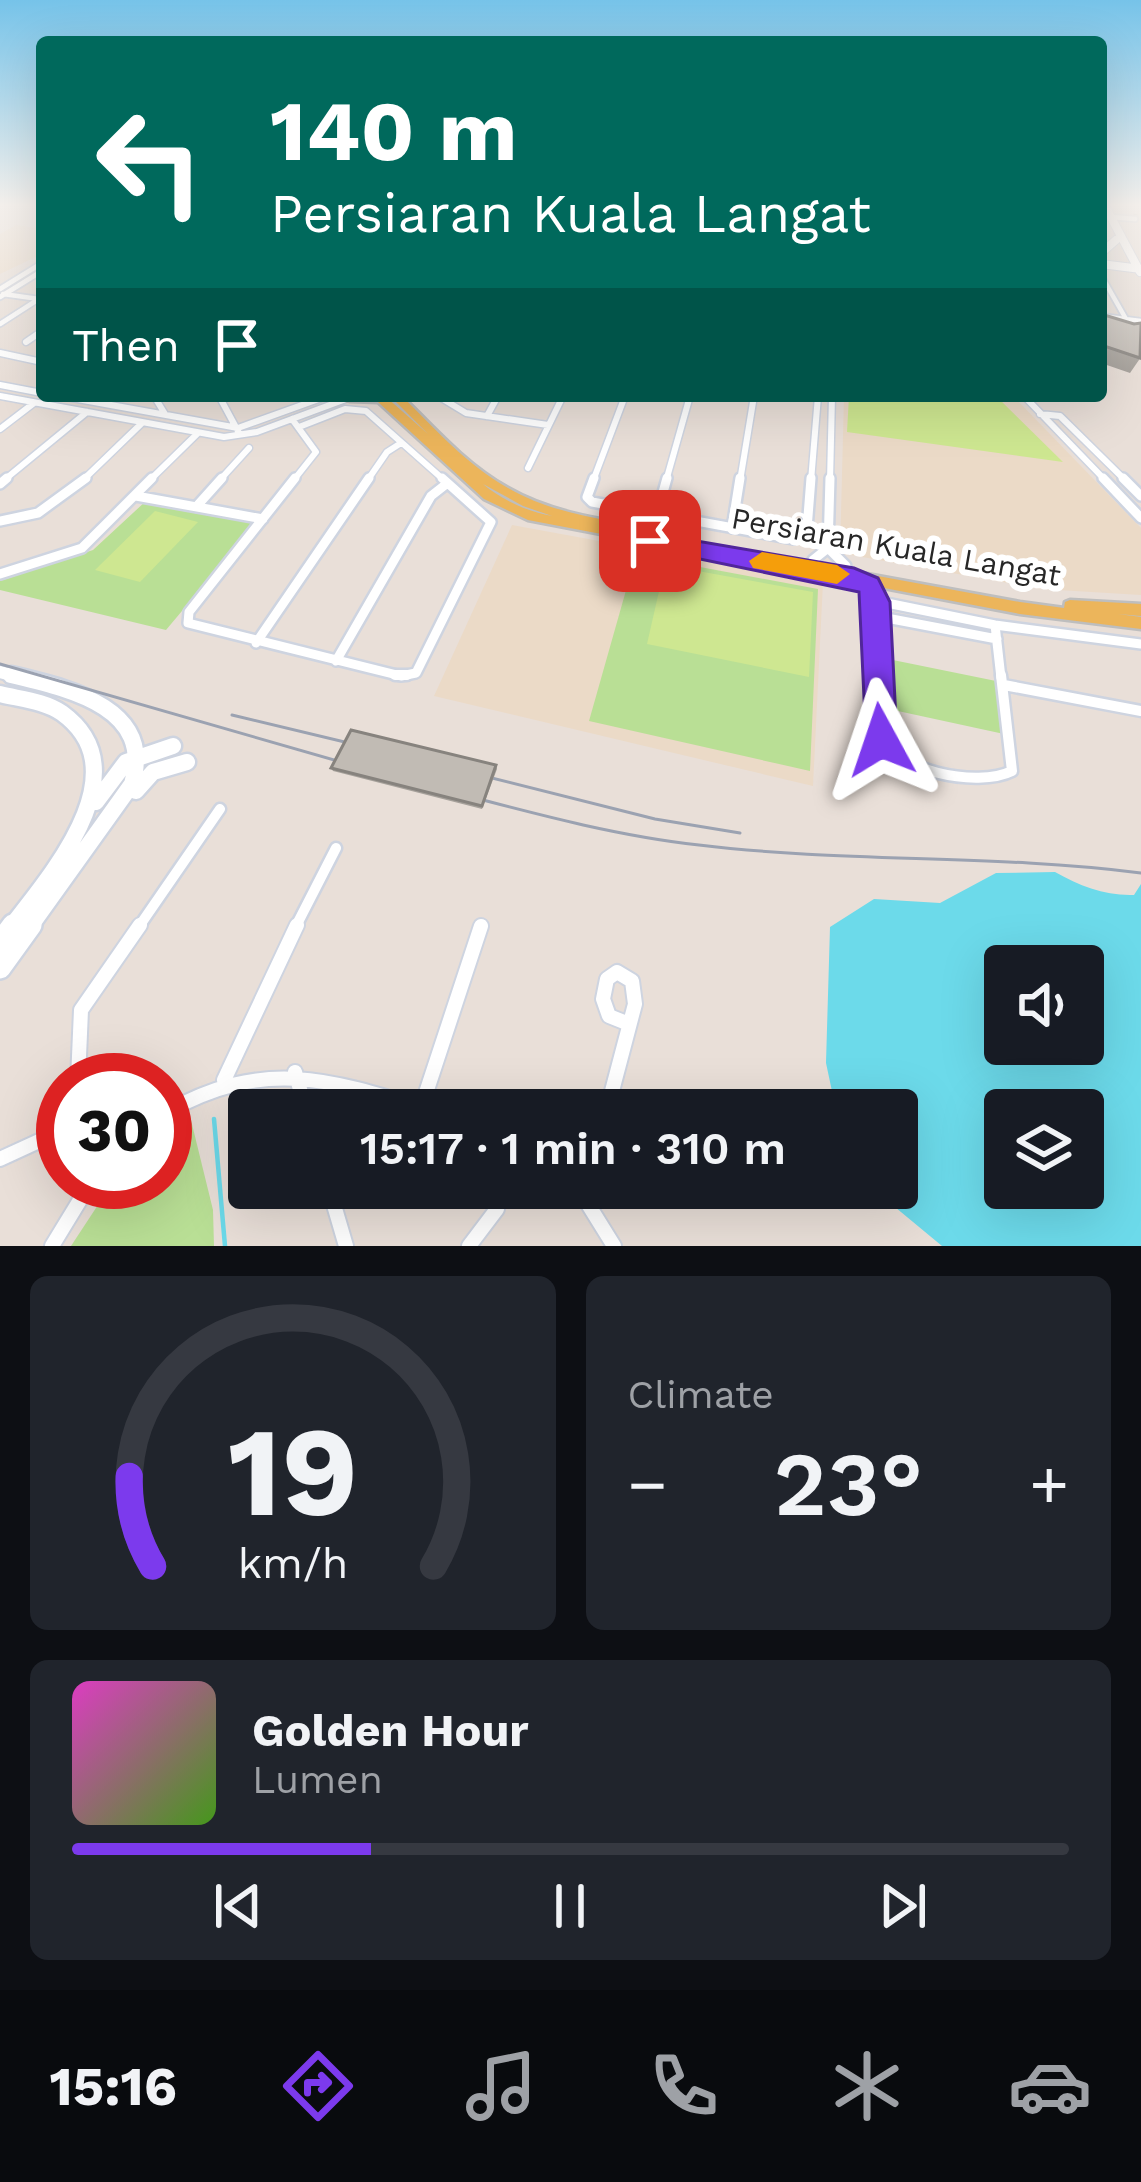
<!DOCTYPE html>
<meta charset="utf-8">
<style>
:root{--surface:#171b24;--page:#20242c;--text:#f1f3f6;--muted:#9ea1a6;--line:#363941;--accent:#7c3aed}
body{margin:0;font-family:"Work Sans",sans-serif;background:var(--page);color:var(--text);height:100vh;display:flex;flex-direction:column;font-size:45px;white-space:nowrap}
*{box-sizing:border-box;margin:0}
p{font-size:39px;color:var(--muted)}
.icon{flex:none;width:66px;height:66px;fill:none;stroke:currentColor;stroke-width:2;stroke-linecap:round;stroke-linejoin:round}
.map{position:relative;height:1246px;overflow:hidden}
.side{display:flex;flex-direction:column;gap:30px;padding:30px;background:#0d0f14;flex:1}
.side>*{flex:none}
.top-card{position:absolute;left:36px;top:36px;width:1071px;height:366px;border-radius:12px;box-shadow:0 12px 48px #0002;background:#00695c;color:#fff;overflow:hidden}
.controls{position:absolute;left:984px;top:945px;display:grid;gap:24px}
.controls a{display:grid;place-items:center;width:120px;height:120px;border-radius:12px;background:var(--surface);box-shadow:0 12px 48px #0002;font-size:60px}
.speed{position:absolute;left:36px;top:1053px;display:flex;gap:24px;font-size:60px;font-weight:700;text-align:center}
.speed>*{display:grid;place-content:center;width:156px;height:156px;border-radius:50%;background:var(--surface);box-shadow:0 12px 48px #0002;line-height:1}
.speed .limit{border:18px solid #d22;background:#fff;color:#111}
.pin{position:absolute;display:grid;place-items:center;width:102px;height:102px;color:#fff;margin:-51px;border-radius:24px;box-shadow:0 6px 18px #0006}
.me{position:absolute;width:132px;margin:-66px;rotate:355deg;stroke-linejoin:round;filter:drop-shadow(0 0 9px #0008)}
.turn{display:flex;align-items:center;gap:42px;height:252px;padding:0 36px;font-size:54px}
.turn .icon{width:156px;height:156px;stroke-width:2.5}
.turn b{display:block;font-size:84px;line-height:102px}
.then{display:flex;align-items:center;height:114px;padding:0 36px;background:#0003;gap:24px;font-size:45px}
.big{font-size:90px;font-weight:600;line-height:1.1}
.side .widget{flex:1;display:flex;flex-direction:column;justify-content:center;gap:18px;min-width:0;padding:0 42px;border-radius:18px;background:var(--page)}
.side .dial{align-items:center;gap:0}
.dial svg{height:312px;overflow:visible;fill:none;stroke:var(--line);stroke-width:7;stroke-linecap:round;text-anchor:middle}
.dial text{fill:var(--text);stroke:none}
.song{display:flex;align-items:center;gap:36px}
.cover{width:144px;height:144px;border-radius:18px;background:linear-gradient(135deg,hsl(310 70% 55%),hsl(100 70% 35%))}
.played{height:12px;border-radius:6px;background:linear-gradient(90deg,var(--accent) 30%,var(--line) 30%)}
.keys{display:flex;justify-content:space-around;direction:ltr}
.heat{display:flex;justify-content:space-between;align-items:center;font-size:66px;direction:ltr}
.side .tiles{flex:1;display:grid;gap:30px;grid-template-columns:1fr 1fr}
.widget:last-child{grid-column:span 2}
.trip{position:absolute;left:228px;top:1089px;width:690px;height:120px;border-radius:12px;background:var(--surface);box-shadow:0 12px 48px #0002;font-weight:600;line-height:120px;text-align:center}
.tab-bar{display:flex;height:192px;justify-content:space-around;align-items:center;background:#090b0e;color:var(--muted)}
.tab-bar .icon{width:84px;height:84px}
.tab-bar .selected{color:var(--accent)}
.tab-bar b{font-size:54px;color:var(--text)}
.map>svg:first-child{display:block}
.education{fill:#ebdac7}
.green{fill:#b9df95}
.pitch{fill:#cee791}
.water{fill:#6cdaea;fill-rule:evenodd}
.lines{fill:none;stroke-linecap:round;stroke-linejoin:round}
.stream{stroke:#6cdaea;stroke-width:4.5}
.street-tunnel{stroke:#c2bab5;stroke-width:4.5;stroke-dasharray:4.5 3;stroke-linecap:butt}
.street-far4-casing{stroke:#ced4e0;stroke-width:8}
.street-far3-casing{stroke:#ced4e0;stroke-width:9}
.street-far2-casing{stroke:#ced4e0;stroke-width:14}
.street-far1-casing{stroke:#ced4e0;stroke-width:15}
.street-casing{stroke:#ced4e0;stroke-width:18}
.secondary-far3-casing{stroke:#ced4e0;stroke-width:10}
.secondary-far2-casing{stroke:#ced4e0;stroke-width:16}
.secondary-far1-casing{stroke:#ced4e0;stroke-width:21}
.secondary-casing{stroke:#ced4e0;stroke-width:26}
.primary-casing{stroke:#bebebe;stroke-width:5}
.street-far4{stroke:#fff;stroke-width:4.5}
.street-far3{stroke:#fff;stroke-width:6}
.street-far2{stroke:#fff;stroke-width:9}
.street-far1{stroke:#fff;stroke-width:10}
.street{stroke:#fff;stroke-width:14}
.secondary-far3{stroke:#fff;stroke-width:8}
.secondary-far2{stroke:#fff;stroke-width:12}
.secondary-far1{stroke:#fff;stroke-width:16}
.secondary{stroke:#fff;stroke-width:21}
.primary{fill:#ecb55b;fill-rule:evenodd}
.tram{stroke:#9ba2b1;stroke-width:3}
.wall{fill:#a6a19b}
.building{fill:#c1bbb4;stroke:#87837e;stroke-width:3}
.route{fill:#7c3aed;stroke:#51269a;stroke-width:3}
.slow{fill:#f59e0b}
.labels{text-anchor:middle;stroke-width:12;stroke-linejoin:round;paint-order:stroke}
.street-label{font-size:30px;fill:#272727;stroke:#fff}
</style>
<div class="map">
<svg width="1141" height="1246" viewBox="0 0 1141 1246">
<rect width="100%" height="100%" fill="#e9dfd8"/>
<!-- education -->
<path class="education" d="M16 225 42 229V254L0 274V234Z
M844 396H1013L1141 528V595L1042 589 840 553Z
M512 525 823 582 813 786 434 696Z"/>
<!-- green -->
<path class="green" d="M147 500 255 524 166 630 0 590V581L93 550Z
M636 555 818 589 810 771 589 721Z
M883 658 996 681 1004 734 884 708Z
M190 1116 213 1210 214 1246H71L113 1182H165V1133Z"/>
<!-- pitch -->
<path class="pitch" d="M849 396H996L1063 462 847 432Z
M155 511 198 522 140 582 95 570Z
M665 565 813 592 809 677 647 644Z"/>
<!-- water -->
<path class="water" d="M1055 872C1080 886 1105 896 1134 895L1141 884V1246H942L872 1188H897V1110H836L826 1063 830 927 874 899 940 903 996 873ZM1005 966H1083V1044H1005ZM1005 1110H1083V1188H1005Z"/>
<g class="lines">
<!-- stream -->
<path class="stream" d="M214 1119 225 1246"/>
<!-- street-tunnel -->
<path class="street-tunnel" d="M1133 216H1139"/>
<defs>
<path id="street-far4" d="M1111 217 1135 219
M1101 275 1126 319
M0 289 42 263
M3 294 39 299
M0 297 42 271
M1101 316 1141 321
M0 324 42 297"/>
<path id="street-far3" d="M26 342 42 331
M0 353 42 362
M0 385 42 393
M0 396 224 437 257 432 354 396
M61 396 238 428 327 396
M154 396 165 414
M219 396 239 433
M438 396 466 413 548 425
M1024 396 1106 481
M1040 414 1060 416 1126 481
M487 416 498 396
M292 419 316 452 293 481
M299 427 345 409 366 411 445 481
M0 429 34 403
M528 468 563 396
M3 481 87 412
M82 481 142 423
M149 481 198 433
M219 481 249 448
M367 481 387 452 401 443
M593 481 625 396
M666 481 690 396
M740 481 754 396
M811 481 818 396
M830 481 832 396"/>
<path id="street-far2" d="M295 478 189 612 188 623 401 676 416 673 491 522 442 478
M594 478 587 497 592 502 794 539 807 529 811 478
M1103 478 1141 518
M1123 478 1141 496
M0 484 7 478
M136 496 263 519
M196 507 222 478
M657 514 667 478
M0 521 38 513 86 478
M732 528 740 478
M828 548 830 478
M828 548 846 566
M813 560 828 548
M0 574 82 548 152 478
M859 580C888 598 877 647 877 678
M877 601 995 625 1141 644
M876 616 997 639
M995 625 1001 678
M256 643 369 478
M336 661 431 496 445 485"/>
<path id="street-far1" d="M395 675H407
M877 675C877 692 873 715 878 731 892 772 978 788 1012 771L1001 675
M1004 685 1141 711
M138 928 220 809
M295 928 336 848"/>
<path id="street" d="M295 1072 306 1110
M78 1080 81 1010 140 925
M224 1080 297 925
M609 1102 630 1110
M421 1108 481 926
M607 1110 635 1004 632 981 617 972 607 979 603 999 609 1016 629 1024
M165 1113C263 1058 327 1078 428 1110
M0 1159 63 1130
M329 1188 346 1246
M578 1188 614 1246
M52 1246 91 1182
M469 1246 497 1209"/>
<path id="secondary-far3" d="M1104 204 1140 272
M1101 253 1116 240
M1101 264 1141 269"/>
<path id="secondary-far2" d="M0 672 23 678"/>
<path id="secondary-far1" d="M11 675C69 689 155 707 132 784L29 928
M0 694C20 699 45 701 62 713 142 771 51 875 10 928
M136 791 153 772 187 762
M96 802 126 762 173 746"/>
<path id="secondary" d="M0 942 13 925
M0 968 31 925"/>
<path id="primary" d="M346 396H385L428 434 390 396H402C435 429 467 465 508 488 560 518 622 522 680 531L687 536 682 540 1020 602 1064 608 1065 602 1070 600 1141 604V616L1118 614 1141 617V629L1020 614 528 520 484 499 378 402 350 401 346 400ZM483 484 523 506 552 516C528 512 502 500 483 484Z"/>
</defs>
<!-- street-far4 casing -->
<use href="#street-far4" class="street-far4-casing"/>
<!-- street-far3 casing -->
<use href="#street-far3" class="street-far3-casing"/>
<!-- street-far2 casing -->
<use href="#street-far2" class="street-far2-casing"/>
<!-- street-far1 casing -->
<use href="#street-far1" class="street-far1-casing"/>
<!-- street casing -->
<use href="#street" class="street-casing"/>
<!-- secondary-far3 casing -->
<use href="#secondary-far3" class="secondary-far3-casing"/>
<!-- secondary-far2 casing -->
<use href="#secondary-far2" class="secondary-far2-casing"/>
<!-- secondary-far1 casing -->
<use href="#secondary-far1" class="secondary-far1-casing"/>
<!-- secondary casing -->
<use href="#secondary" class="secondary-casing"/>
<!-- primary casing -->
<use href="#primary" class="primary-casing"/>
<!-- street-far4 -->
<use href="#street-far4" class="street-far4"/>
<!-- street-far3 -->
<use href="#street-far3" class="street-far3"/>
<!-- street-far2 -->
<use href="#street-far2" class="street-far2"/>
<!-- street-far1 -->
<use href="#street-far1" class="street-far1"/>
<!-- street -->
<use href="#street" class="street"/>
<!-- secondary-far3 -->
<use href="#secondary-far3" class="secondary-far3"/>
<!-- secondary-far2 -->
<use href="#secondary-far2" class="secondary-far2"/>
<!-- secondary-far1 -->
<use href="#secondary-far1" class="secondary-far1"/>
<!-- secondary -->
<use href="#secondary" class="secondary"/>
<!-- primary -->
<use href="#primary" class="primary"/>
<!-- tram -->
<path class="tram" d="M0 664 369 770
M232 715 378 750
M460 770 655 819 740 833
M456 793C536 814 617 836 699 845 846 863 994 854 1141 873"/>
</g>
<!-- wall -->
<path class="wall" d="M1101 314 1141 357 1130 373 1101 363Z
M496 765 497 769 482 809 333 771 331 768Z"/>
<!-- building -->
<path class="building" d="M1101 314 1134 324 1141 323 1140 358 1101 345Z
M351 730 496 765 482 806 331 768Z"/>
<!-- sky -->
<linearGradient id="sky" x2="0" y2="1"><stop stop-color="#76c3e9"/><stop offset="0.54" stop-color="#f5f1ed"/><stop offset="1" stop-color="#f5f1ed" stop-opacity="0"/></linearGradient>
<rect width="1141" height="379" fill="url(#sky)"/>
<!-- route -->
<path class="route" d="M650 533 854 568 878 578 890 602 897 740 892 749 881 753 870 749 866 740 859 592 642 547V535Z"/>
<!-- slow -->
<path class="slow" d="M762 552 837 565 850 574 837 584 753 568 749 561Z"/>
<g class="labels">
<!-- street labels -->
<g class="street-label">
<text transform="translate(896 547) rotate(10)" y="10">Persiaran Kuala Langat</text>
</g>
</g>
</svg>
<div class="controls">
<a><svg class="icon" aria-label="sound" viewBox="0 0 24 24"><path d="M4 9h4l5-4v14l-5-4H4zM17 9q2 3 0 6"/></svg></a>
<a><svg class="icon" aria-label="layers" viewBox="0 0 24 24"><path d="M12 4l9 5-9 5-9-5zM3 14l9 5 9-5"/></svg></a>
</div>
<div class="speed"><div class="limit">30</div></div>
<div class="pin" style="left:650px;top:541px;background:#d93025"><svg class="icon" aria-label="arrive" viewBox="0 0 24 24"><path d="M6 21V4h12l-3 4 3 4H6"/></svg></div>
<svg class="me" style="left:881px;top:740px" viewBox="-20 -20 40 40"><path d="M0-17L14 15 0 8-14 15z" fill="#7c3aed" stroke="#fff" stroke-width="4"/></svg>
<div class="trip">15:17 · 1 min · 310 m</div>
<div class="top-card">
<div class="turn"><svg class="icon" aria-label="left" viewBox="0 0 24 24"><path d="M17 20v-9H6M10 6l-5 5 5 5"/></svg><div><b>140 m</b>Persiaran Kuala Langat</div></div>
<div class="then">Then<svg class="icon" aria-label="arrive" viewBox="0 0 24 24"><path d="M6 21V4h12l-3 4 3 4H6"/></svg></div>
</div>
</div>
<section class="side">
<div class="tiles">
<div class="widget dial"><svg viewBox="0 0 100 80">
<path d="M14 69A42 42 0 1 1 86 69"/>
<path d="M14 69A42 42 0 0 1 8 46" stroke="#7c3aed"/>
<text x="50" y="56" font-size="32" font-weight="700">19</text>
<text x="50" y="72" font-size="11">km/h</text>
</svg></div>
<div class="widget"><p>Climate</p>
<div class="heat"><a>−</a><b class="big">23°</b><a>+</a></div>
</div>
<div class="widget">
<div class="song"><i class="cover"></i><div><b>Golden Hour</b><p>Lumen</p></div></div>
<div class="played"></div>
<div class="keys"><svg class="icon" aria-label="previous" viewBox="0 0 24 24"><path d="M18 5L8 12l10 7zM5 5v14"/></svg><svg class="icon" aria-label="pause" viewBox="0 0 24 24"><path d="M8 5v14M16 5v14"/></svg><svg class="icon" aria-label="next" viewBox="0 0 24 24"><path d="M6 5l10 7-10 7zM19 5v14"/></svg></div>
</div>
</div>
</section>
<nav class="tab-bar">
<b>15:16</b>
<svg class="icon selected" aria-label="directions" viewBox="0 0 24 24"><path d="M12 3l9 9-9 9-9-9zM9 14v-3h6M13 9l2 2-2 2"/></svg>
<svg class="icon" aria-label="music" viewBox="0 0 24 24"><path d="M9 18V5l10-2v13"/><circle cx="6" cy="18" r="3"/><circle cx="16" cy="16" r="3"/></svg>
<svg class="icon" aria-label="phone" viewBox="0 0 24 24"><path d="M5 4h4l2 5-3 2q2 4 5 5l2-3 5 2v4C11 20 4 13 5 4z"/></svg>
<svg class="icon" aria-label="climate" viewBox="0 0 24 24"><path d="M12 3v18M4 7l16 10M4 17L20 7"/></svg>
<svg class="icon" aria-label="car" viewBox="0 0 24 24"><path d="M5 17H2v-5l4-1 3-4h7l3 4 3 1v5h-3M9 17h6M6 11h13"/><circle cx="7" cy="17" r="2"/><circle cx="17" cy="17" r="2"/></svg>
</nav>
